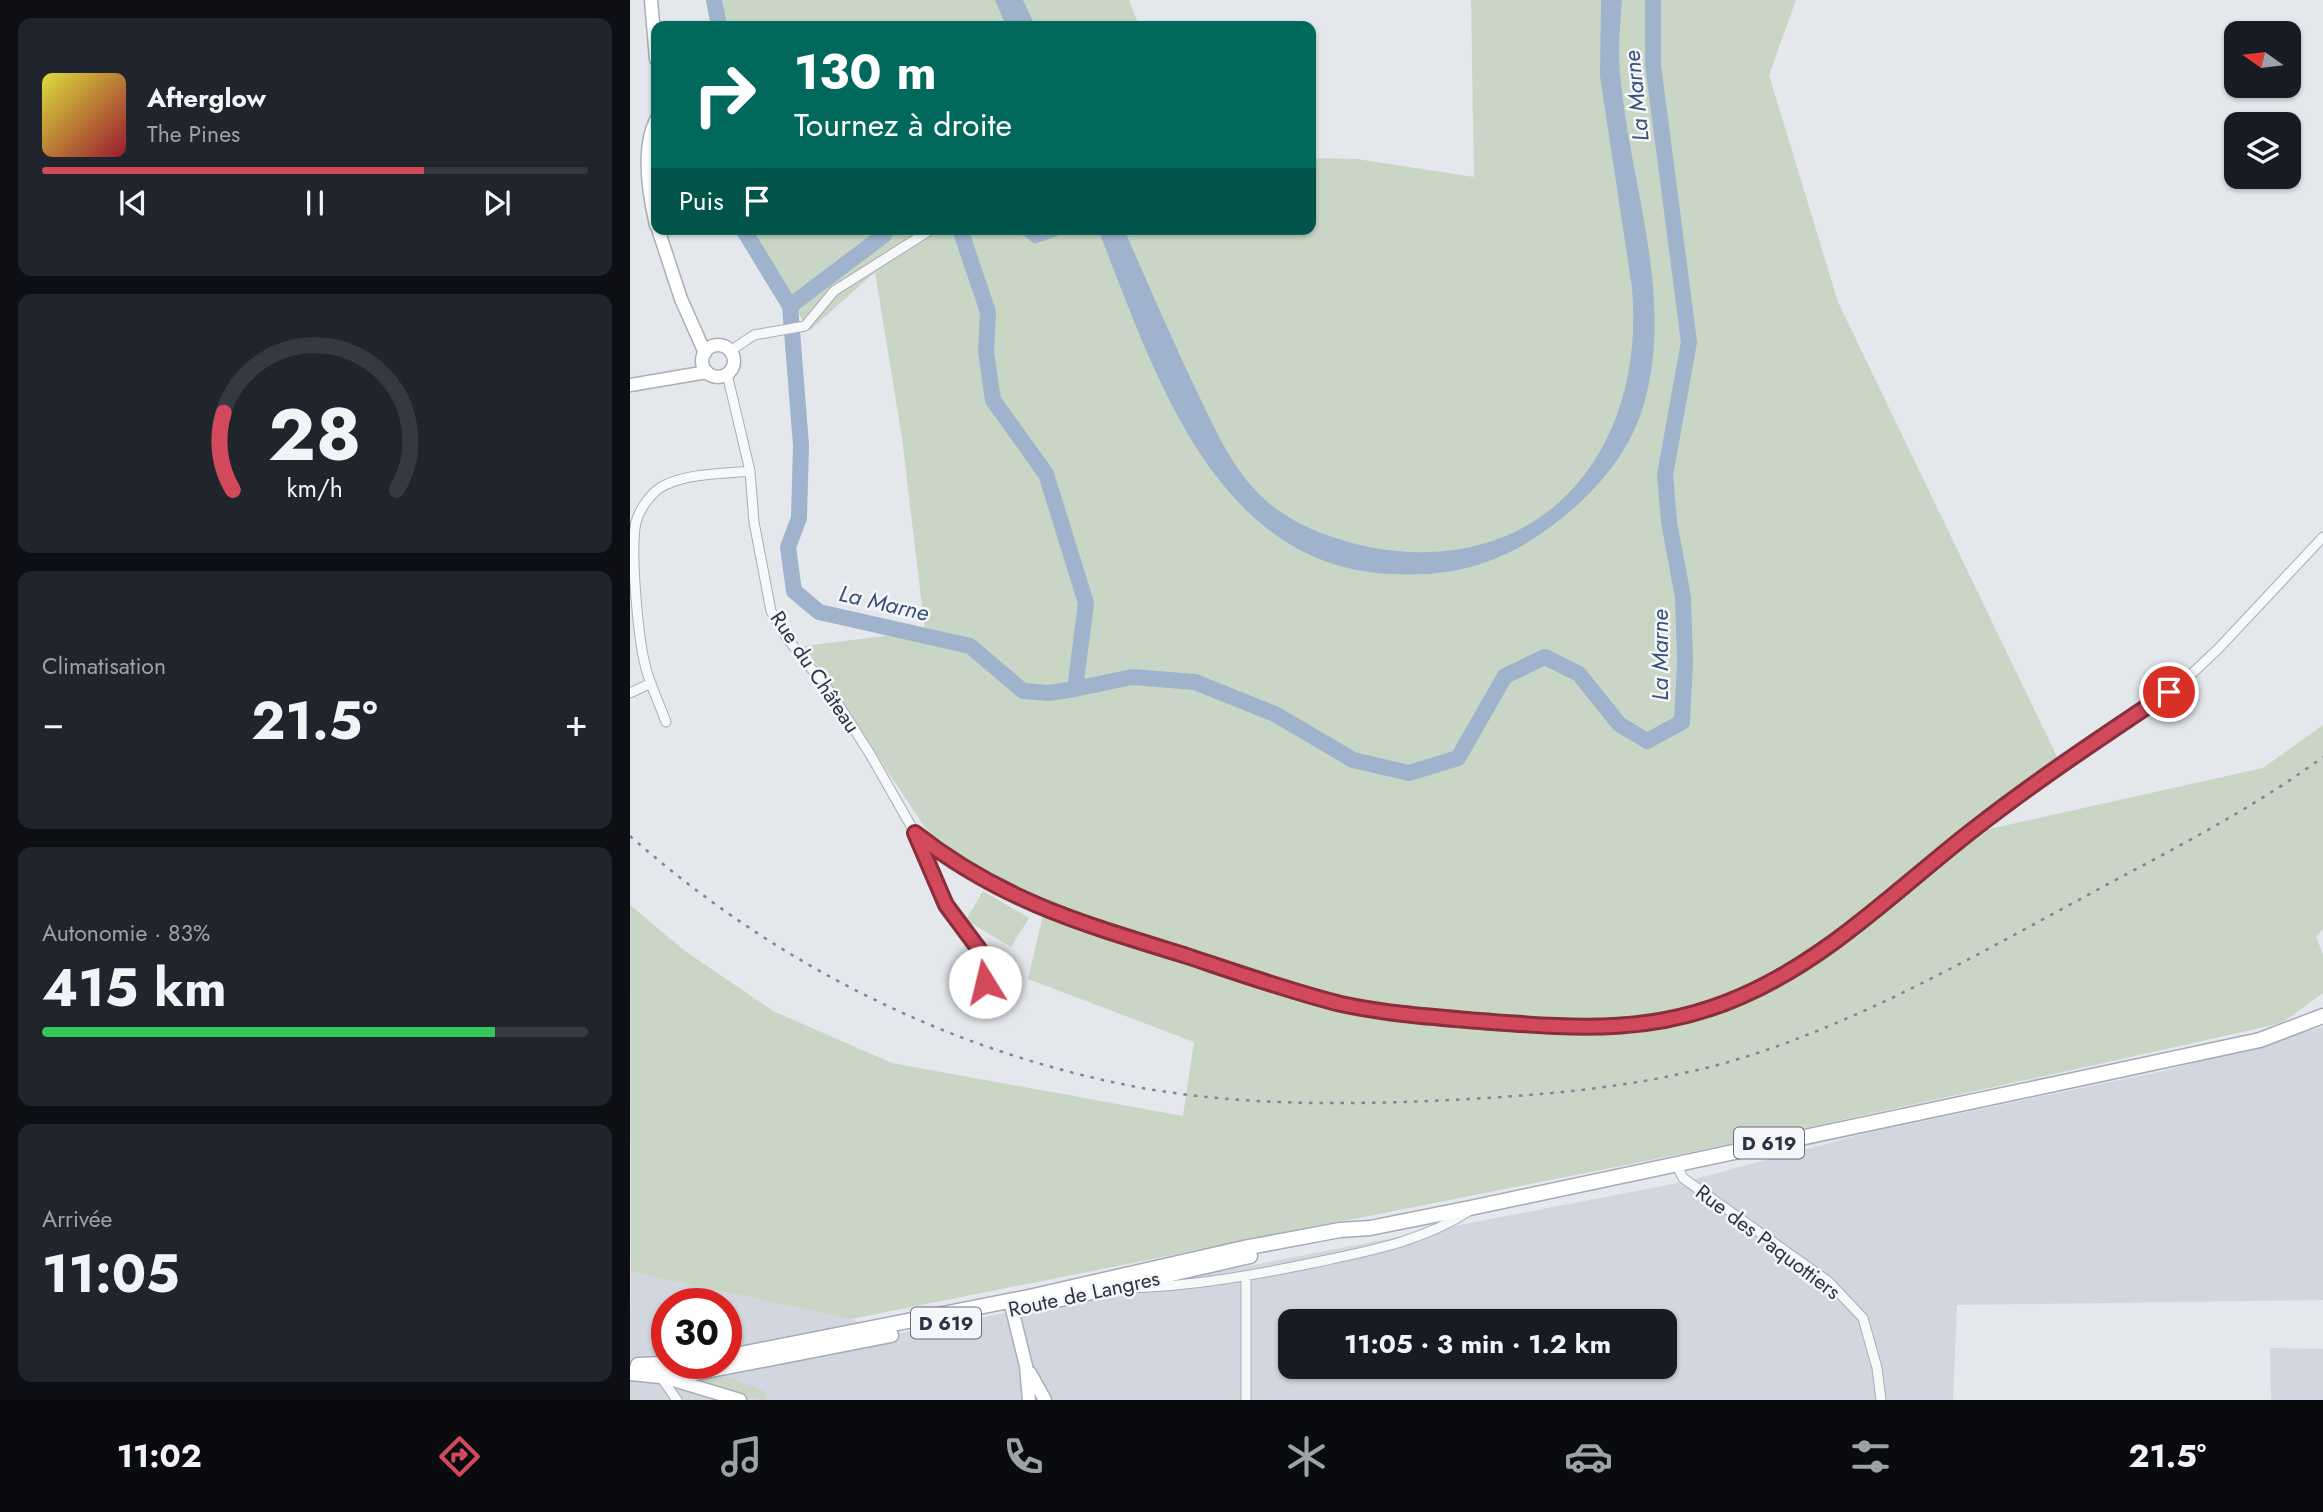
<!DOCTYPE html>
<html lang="fr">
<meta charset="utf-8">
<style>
:root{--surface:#171b24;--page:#20242c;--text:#f1f3f6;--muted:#9ea1a6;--line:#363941;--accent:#d1495b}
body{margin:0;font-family:Jost,sans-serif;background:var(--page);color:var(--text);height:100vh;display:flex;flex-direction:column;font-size:26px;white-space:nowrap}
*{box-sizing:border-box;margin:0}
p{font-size:23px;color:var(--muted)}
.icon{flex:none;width:38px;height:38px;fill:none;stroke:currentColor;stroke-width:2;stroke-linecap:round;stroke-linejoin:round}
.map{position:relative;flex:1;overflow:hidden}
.sheet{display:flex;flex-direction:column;gap:18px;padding:18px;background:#0d0f14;width:630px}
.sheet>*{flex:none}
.top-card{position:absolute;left:21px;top:21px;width:665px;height:214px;border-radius:14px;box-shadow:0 2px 5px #0004;background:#00695c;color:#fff;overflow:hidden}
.needle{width:46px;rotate:284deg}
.tools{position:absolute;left:1594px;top:21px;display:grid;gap:14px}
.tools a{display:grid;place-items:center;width:77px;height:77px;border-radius:14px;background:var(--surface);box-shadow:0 2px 5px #0004;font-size:35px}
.speed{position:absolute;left:21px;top:1288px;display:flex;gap:14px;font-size:35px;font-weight:700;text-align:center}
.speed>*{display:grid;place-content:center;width:91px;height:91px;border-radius:50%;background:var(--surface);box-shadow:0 2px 5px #0004;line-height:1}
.speed .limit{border:10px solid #d22;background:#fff;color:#111}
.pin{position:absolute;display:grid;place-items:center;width:60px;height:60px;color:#fff;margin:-30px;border:4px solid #fff;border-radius:50%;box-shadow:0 2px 7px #0007}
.me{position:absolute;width:77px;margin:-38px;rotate:351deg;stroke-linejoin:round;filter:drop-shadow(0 0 5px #0008)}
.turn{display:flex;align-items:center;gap:24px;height:147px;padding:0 28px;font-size:32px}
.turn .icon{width:91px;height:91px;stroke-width:2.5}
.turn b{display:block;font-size:49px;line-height:60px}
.then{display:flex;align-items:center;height:66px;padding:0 28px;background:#0003;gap:14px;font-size:26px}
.big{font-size:52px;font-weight:700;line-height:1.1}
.sheet .widget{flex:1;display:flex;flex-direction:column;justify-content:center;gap:10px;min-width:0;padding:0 24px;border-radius:14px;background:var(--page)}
.sheet .dial{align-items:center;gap:0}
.dial svg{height:182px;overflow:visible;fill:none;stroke:var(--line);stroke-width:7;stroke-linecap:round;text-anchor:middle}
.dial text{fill:var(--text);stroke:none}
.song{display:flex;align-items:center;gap:21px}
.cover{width:84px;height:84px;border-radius:10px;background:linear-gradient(135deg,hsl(60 70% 55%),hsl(350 70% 35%))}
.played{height:7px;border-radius:4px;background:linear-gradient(90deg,var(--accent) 70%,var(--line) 70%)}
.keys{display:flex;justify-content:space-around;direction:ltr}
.heat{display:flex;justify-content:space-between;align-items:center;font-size:38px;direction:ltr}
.charge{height:10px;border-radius:5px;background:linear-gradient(90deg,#34c759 83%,var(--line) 0)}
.trip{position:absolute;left:648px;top:1309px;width:399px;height:70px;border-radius:14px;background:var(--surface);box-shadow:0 2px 5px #0004;font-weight:700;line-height:70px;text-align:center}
.dock{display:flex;height:112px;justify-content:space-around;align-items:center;background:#090b0e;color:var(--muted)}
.dock .icon{width:49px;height:49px}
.dock .on{color:var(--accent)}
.dock b{font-size:32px;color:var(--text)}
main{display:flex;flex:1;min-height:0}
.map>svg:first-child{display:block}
.built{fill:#d2d6de;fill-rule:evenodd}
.green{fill:#c9d6c5}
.water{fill:#9fb4cc}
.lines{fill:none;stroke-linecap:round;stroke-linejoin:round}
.canal{stroke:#9fb4cc;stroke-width:9}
.river{stroke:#9fb4cc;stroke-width:16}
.street-casing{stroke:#a9aeb7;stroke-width:11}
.secondary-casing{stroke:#a9aeb7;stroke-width:15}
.primary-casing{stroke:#a3abb8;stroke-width:17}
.street{stroke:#f7f8fa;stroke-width:9}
.secondary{stroke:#fff;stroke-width:12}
.primary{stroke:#fff;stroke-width:14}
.rail{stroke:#7d8696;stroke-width:2.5;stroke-dasharray:3.5 7;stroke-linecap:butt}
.route-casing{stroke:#882f3b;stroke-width:18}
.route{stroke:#d1495b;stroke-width:12}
.labels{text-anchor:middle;stroke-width:5;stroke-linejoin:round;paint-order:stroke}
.shield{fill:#f4f6f9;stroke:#676e7b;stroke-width:2}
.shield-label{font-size:19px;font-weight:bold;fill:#2b3445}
.street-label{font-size:21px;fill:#2b3445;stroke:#f4f6f9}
.water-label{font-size:23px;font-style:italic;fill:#34527a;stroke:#f4f6f9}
</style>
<main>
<section class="sheet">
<div class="widget">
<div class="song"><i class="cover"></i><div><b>Afterglow</b><p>The Pines</p></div></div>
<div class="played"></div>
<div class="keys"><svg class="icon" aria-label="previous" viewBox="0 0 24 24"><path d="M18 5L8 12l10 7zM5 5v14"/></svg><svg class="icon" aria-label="pause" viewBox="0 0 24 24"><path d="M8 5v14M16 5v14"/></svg><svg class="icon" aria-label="next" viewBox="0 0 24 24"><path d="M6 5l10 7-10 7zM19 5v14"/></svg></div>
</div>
<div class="widget dial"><svg viewBox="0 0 100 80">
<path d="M14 69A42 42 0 1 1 86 69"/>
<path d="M14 69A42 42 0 0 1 10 35" stroke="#d1495b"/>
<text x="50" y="56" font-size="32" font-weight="700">28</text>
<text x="50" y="72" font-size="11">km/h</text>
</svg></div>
<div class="widget"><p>Climatisation</p>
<div class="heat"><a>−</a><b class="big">21.5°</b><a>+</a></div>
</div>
<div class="widget"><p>Autonomie · 83%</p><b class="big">415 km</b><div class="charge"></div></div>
<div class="widget"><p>Arrivée</p><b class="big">11:05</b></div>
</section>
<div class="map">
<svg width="1693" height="1400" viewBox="0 0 1693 1400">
<rect width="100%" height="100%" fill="#e4e7ec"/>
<!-- built -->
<path class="built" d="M1693 1027V1300L1327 1305 1323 1400H0L1 1272 221 1319 261 1335 1058 1181 1237 1133 1538 1070ZM37 1304H96V1363H37ZM660 1321H1034V1367H660Z
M1640 1348 1693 1349V1400H1641Z"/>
<!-- green -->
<path class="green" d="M93 0H499L509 26H95Z
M841 0H1166L1139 75 1208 302 1432 767 1355 830 1633 768 1693 725V929L1686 936 1693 955V993L1652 1023 1465 1065 1106 1143 221 1319 1 1272 0 905 55 951 143 1011 262 1063 553 1116 564 1042 398 979 413 915 298 832 174 646 295 631 272 438 245 272 179 331 118 229H681V158L727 159 844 177Z
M353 891 399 918 381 947 336 920Z
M74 1376 101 1378 136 1392 134 1400 82 1391 51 1378Z"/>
<!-- water -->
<path class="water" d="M365 0H393L405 26H376Z
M971 0H992C990 24 988 49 990 73 999 182 1046 298 1013 407 995 468 940 519 886 549 843 571 809 576 762 574 583 567 523 368 468 229H494C519 286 543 342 570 398 586 431 601 465 627 492 656 523 703 540 744 548 914 577 1016 450 1002 288L970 76Z"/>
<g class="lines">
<!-- canal -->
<path class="canal" d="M393 229 405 239 433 229"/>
<!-- river -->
<path class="river" d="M84 0 89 26
M113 229 160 306 254 235 256 229
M330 229 358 312 356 352 363 400 416 474 456 603 445 689 502 677 565 682 645 714 723 760 779 773 828 758 875 676 915 657 949 674 989 724 1017 741 1052 722 1055 662 1053 597 1039 522 1035 475 1059 342 1023 65V0
M160 306 171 445 169 518 158 547 164 591 189 612 340 646 393 691 419 693 445 689"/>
<defs>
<path id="street" d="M100 351 124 335 175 326 204 291 302 229
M97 374 120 471 124 522 141 611 156 637 203 696 240 754 285 833 316 905 360 964 350 1000
M0 693 21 683
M36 722C30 705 22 689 17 672 8 643 0 550 6 522 10 508 22 491 35 485 60 473 93 474 120 471
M285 833C370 900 450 922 552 955 605 972 659 992 713 1004 768 1016 825 1019 881 1023 925 1027 969 1032 1013 1025 1078 1016 1143 987 1196 949L1418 773 1552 683 1589 648 1693 537
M1046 1164 1053 1178 1199 1282 1233 1318 1247 1368 1251 1400
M616 1277V1400
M501 1288C564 1286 625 1275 687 1262 739 1251 793 1241 839 1211
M30 1376 47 1400"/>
<path id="secondary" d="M21 0 26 59
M26 120C11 149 19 195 26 225
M28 229 51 299 75 353
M72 361a16 16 0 1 1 32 0a16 16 0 1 1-32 0Z
M0 385 77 372
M380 1301 396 1366 399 1400
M400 1373 415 1400
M30 1376 110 1400"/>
<path id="primary" d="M431 1299 620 1256
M96 1357 399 1297 614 1248 710 1230 740 1228 845 1207 1434 1082 1630 1040 1693 1016
M8 1365 61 1363
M0 1373 30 1376 60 1374 261 1335"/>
</defs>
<!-- street casing -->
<use href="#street" class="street-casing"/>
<!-- secondary casing -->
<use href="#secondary" class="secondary-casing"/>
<!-- primary casing -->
<use href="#primary" class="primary-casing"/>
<!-- street -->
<use href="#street" class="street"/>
<!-- secondary -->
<use href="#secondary" class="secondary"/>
<!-- primary -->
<use href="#primary" class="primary"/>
<!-- rail -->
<path class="rail" d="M0 836C144 963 317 1051 507 1087 610 1106 716 1105 820 1100 919 1095 1016 1087 1112 1058 1233 1020 1343 957 1454 897 1535 853 1618 812 1693 757"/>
</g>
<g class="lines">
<defs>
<path id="route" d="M355 982 360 964 316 905 285 833C371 901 454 924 557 956 608 973 659 991 711 1004 757 1014 804 1017 850 1021 944 1028 1022 1036 1112 996 1201 957 1268 888 1344 829 1407 780 1473 736 1539 692"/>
</defs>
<!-- route casing -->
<use href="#route" class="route-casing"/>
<!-- route -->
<use href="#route" class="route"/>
</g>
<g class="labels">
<!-- shield labels -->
<g class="shield">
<rect x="1104" y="1127.5" width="70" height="31" rx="5"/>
<rect x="281" y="1307.5" width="70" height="31" rx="5"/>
</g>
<g class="shield-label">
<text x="1139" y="1150">D 619</text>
<text x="316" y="1330">D 619</text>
</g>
<!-- street labels -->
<g class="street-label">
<text transform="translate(185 672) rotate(56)" y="7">Rue du Château</text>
<text transform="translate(1138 1242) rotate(37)" y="7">Rue des Paquottiers</text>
<text transform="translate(454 1294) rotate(-12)" y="7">Route de Langres</text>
</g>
<!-- water labels -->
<g class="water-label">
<text transform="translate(1006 96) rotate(-96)" y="8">La Marne</text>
<text transform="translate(254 603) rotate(13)" y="8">La Marne</text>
<text transform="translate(1030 655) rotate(-90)" y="8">La Marne</text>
</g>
</g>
</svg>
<div class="tools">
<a><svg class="needle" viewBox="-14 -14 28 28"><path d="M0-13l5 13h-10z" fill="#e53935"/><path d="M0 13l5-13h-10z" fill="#9ea1a6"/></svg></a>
<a><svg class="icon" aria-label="layers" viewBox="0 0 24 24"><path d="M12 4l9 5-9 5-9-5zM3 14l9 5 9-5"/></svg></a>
</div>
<div class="speed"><div class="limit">30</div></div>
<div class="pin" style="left:1539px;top:692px;background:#d93025"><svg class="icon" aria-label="arrive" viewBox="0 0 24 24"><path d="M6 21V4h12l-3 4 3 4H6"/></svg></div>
<svg class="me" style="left:355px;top:982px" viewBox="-20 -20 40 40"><circle r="19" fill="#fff"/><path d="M0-13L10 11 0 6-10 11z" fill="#d1495b"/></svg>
<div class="trip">11:05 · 3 min · 1.2 km</div>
<div class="top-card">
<div class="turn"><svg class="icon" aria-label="right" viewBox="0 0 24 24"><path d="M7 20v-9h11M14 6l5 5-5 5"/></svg><div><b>130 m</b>Tournez à droite</div></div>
<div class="then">Puis<svg class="icon" aria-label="arrive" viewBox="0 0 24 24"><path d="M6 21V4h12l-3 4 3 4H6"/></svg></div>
</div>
</div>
</main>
<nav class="dock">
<b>11:02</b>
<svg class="icon on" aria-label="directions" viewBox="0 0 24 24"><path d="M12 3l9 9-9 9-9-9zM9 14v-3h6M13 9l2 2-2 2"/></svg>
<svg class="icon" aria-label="music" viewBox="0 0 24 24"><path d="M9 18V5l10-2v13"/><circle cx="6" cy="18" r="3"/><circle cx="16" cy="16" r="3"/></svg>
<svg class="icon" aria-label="phone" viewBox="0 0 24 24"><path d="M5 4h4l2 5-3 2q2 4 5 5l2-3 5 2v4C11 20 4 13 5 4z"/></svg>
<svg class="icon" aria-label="climate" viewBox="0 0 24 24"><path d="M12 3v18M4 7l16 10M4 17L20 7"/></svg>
<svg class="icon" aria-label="car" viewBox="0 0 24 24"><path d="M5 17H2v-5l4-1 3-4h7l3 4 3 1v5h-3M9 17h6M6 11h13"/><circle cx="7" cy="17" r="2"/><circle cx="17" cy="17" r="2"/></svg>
<svg class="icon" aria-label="filters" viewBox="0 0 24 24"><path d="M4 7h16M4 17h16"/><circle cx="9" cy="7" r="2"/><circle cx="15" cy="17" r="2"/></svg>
<b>21.5°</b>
</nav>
